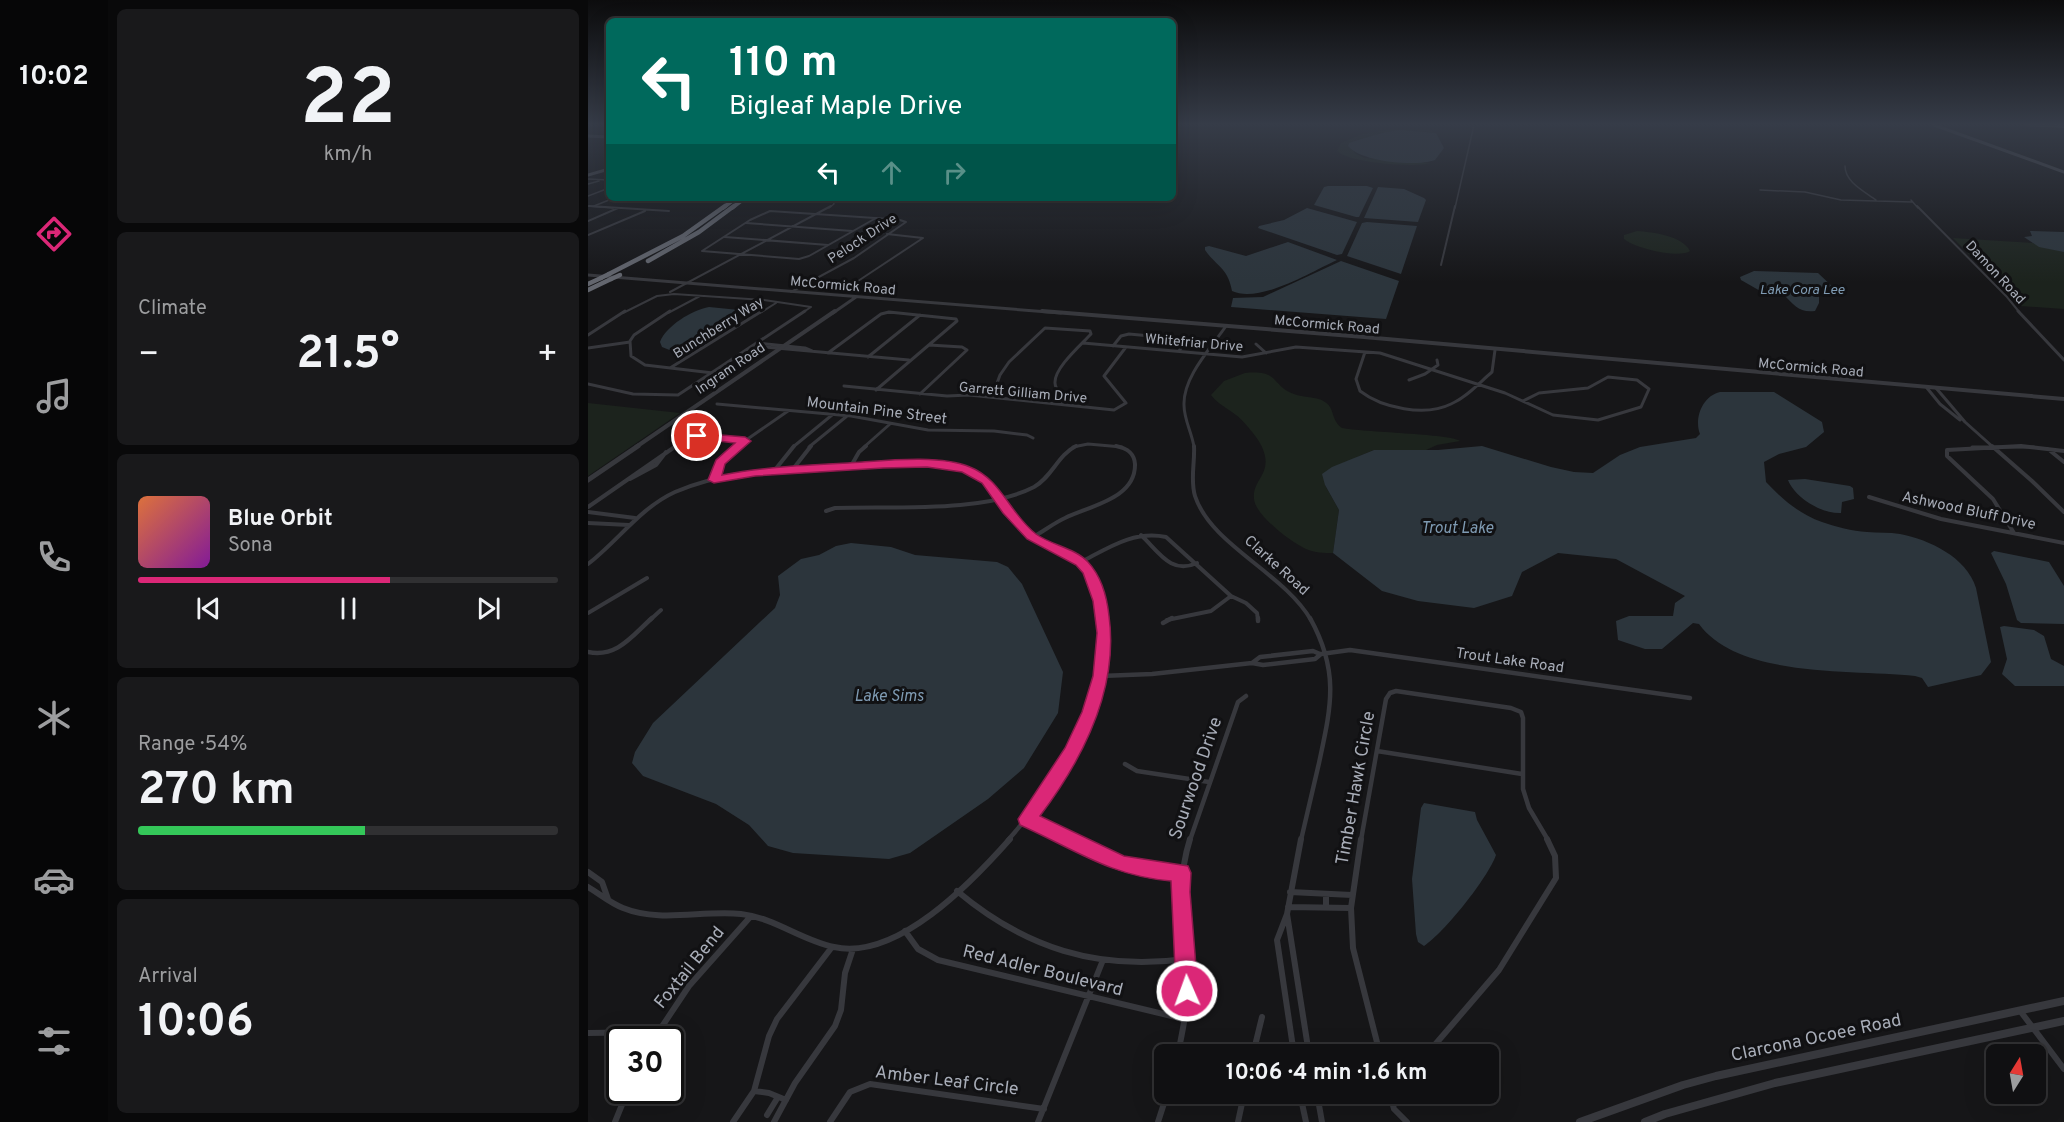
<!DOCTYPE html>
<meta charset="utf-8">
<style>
:root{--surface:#101012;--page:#19191b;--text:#f1f3f6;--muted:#9c9d9f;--line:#303032;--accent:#db2777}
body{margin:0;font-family:Overpass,sans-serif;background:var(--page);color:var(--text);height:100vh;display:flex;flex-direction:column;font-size:22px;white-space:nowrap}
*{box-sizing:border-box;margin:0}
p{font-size:20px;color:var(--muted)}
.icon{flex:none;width:33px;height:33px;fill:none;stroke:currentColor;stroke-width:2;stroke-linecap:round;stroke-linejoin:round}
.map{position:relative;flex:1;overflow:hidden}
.sheet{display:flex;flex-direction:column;gap:9px;padding:9px;background:#09090a;width:480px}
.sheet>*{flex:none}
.top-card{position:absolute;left:18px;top:18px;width:570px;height:183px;border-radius:9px;box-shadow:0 6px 24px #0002,0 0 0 2px var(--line);background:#00695c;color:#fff;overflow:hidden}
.needle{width:39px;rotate:11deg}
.fabs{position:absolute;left:1398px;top:1044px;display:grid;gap:12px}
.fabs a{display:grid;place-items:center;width:60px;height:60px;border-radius:9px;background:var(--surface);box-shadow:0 6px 24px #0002,0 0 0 2px var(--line);font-size:30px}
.speed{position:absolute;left:18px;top:1026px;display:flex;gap:12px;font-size:30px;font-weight:700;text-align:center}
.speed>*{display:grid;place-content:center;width:78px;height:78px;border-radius:50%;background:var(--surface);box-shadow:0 6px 24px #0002,0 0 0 2px var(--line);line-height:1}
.speed .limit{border:3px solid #111;border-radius:9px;background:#fff;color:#111}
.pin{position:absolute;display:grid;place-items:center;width:51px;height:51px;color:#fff;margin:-26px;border:3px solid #fff;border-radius:50%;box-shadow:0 2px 6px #0007}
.me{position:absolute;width:66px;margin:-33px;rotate:358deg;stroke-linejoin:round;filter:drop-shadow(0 0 4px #0008)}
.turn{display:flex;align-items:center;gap:21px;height:126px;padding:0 24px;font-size:27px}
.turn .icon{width:78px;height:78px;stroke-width:2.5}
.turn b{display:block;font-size:42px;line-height:51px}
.lanes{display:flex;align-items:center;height:57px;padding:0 24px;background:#0003;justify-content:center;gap:30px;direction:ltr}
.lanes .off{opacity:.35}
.big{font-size:45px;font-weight:700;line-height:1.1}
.sheet .card{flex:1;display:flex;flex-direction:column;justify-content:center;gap:9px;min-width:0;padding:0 21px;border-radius:9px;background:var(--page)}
.sheet .dial{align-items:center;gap:0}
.dial b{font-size:78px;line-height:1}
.song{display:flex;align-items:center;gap:18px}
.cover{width:72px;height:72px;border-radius:9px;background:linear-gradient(135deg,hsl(20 70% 55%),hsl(290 70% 35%))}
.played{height:6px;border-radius:3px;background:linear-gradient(90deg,var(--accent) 60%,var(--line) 60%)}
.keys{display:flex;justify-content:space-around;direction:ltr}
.heat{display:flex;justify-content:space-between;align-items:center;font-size:33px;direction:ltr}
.charge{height:9px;border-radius:4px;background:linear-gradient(90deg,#34c759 54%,var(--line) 0)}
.trip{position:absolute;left:566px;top:1044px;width:345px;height:60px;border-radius:9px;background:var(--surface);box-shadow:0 6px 24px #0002,0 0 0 2px var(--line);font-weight:700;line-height:60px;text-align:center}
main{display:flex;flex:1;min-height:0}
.dock{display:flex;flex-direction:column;width:108px;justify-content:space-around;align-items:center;background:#060607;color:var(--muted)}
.dock .icon{width:42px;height:42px}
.dock .active{color:var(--accent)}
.dock b{font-size:27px;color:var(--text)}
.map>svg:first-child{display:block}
.green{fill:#1c231d}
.water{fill:#2c353c}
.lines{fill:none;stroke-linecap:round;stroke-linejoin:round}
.minor-far5{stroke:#37383d;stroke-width:1.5}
.minor-far4{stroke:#37383d;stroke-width:2}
.minor-far3{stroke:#37383d;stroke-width:3}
.minor-far2{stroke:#37383d;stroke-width:4}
.minor-far1{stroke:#37383d;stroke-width:4.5}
.minor{stroke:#37383d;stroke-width:6}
.tertiary-far3{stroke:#37383d;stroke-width:3}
.tertiary-far2{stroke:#37383d;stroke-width:4}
.tertiary-far1{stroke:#37383d;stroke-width:5}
.tertiary{stroke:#37383d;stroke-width:8}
.secondary{stroke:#45474d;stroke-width:3}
.motorway-far1{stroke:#63666e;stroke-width:4}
.motorway{stroke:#63666e;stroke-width:4.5}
.motorway-bridge{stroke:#63666e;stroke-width:4.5}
.route{fill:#db2777;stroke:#8e194d;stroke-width:1.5}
.labels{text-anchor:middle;stroke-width:6;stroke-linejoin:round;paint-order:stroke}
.far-street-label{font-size:14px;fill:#a8adb8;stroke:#111113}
.far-water-label{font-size:14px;font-style:italic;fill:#7f9bb3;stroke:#111113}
.street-label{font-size:15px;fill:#a8adb8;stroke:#111113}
.water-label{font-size:16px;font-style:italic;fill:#7f9bb3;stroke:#111113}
.near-street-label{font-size:18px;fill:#a8adb8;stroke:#111113}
</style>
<main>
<nav class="dock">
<b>10:02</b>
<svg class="icon active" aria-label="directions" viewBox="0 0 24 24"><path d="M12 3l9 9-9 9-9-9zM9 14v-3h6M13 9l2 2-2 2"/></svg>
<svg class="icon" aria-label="music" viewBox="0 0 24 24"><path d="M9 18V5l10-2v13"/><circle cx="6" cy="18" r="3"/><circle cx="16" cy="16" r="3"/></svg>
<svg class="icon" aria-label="phone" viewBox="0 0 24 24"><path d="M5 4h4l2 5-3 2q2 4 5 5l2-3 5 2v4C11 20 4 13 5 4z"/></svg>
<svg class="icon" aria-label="climate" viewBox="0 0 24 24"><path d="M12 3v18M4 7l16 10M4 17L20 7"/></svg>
<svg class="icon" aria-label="car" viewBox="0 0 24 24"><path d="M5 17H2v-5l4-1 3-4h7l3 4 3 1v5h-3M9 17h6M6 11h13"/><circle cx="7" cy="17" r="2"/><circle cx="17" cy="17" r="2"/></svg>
<svg class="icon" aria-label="filters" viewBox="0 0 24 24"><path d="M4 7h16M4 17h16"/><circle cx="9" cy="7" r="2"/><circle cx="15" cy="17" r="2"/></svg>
</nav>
<section class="sheet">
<div class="card dial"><b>22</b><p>km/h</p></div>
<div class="card"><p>Climate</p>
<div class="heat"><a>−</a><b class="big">21.5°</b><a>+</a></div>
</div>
<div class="card">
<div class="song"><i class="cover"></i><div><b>Blue Orbit</b><p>Sona</p></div></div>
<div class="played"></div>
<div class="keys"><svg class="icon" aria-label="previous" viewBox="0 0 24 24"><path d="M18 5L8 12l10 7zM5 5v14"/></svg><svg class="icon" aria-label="pause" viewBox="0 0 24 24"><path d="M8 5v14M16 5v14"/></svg><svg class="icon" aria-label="next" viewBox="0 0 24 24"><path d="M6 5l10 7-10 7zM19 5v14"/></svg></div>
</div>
<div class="card"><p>Range · 54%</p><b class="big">270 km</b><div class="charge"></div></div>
<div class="card"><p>Arrival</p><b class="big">10:06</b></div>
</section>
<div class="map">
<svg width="1476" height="1122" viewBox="0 0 1476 1122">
<rect width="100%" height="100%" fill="#161618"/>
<!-- green -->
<path class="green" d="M806 129 842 130 845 132 813 130 765 141 760 145 768 154 777 158 843 163C825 168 761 163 749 151L753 143 774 134Z
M1049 231C1065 232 1095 236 1102 251 1092 259 1046 248 1036 239V235Z
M1365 238 1476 245V309L1432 306Z
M657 373C693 370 682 385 706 394 715 398 729 396 737 402 747 408 743 421 754 428 773 432 864 434 872 441L849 445 838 450H786L769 457 737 485 751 510 745 553C736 553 727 553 718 549 704 543 667 515 666 499 664 479 686 474 674 447 671 439 655 420 648 415 639 408 630 404 623 395L636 381Z
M0 403 92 413 0 476Z"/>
<!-- water -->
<path class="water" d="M813 130 848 133 856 148 847 160C828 167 773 162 760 146L761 143C773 139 802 130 813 130Z
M740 186H779L785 188 771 217H768L726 205 736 187Z
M790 187 816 189 836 198 838 200 830 222 776 218Z
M719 208 769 222 754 254 749 255 670 228 671 226 696 220Z
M779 222 829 226 813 274 759 256 774 223Z
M1442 231 1476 232V252L1451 247 1436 237 1444 236Z
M700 242 749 260C723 272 671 304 644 291 640 268 629 267 617 250V247L621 246 658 256Z
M753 261 811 281 798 319 643 307 645 298 675 297Z
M1166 271 1230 273 1248 290 1231 292V303L1227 311C1211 313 1206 305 1196 295L1174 292 1153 280 1152 277Z
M121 307 151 310 84 351 74 347 72 342C78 326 104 310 121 307Z
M1132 392H1186L1234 422 1236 432 1218 447 1191 454 1176 462 1178 482C1194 499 1211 514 1234 522 1248 527 1264 531 1279 532 1290 533 1301 532 1312 534 1342 540 1378 557 1388 588L1403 662 1393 675 1340 687 1334 678 1327 676C1266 669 1151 679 1111 624L1105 623 1074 649H1057L1030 640 1028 621 1041 616H1085L1087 603 1097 596 1028 559 970 553 934 572 924 596 886 608 830 601 794 591 745 553 751 510 737 485 734 474 744 467 786 450H850L894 446 963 467 986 472 1005 473 1032 455 1052 447 1108 438 1112 434C1106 419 1114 396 1132 392Z
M1217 479 1262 486 1265 488 1266 499 1254 502 1253 513C1234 514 1207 498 1200 480Z
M263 543 303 547 327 555 409 562 420 567 434 584 475 672 470 713 436 768 400 799 322 853 301 859 205 853 180 846 161 825 128 804 55 776 44 763 47 752 65 723 187 608 192 595 190 576 213 559 231 555 248 546Z
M1406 551 1461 562 1476 586V624L1433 623 1429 620 1418 584 1403 553Z
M1416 626 1446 630 1456 636 1463 659 1476 666V686H1427L1414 674 1419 659 1412 627Z
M836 803 887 812 889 820 908 855C900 878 856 933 836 946L830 942 828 934 824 879 833 808Z"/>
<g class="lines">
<!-- minor-far5 -->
<path class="minor-far5" d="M1257 166C1257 182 1276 191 1288 200
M0 179 21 180
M0 184 11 181
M1172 190 1217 192 1253 200 1324 202
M0 196 21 188
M1323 200 1330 208
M0 206 25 208
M6 206 26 198
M241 208 246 204 244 198
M867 208 886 125"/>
<!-- minor-far4 -->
<path class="minor-far4" d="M1 206 81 211
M1329 206 1419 297 1432 313
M288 218 221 256 211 259 114 251 162 220 182 211 302 219
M0 221 30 208
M158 223 264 231
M0 235 57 211
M137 237 240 245
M853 265 867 206
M222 281 267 283 335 238 299 234
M82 292 243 206
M203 292 266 258 318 222 312 220
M35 313 69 296 86 294 176 300 223 307 214 313
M80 313 112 296
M172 313 188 303
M298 313H308"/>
<!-- minor-far3 -->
<path class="minor-far3" d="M82 311 46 335 42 341 43 356 57 365 125 373
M1430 311 1476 360
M0 335 37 311
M170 343 217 348 224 351
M495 343 654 357 708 347 792 353 917 393 965 415 1010 420 1053 407 1061 389 1049 380 1020 377 1000 388 951 393 935 401
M668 344 678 353
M167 346 321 360
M525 346 533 336 541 334 595 339 598 341 591 351
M0 348 42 342
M777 352 768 379 772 391C794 408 837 417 863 404 879 397 891 383 904 372L907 350
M240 353 293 314 301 312 368 319 369 321 288 390
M280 357 332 315
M82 368 174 311
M821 380 837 374 850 365 849 360
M0 384 45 394 90 395 217 311
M256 386 359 396 381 395 526 410 538 403 516 376 538 347
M1339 388 1352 404 1372 420
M1348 388 1377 422 1405 447
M332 394 379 350 374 347 341 345
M404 397 412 375 421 362 457 328 502 331 503 334C493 345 466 368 467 383 467 389 473 395 476 400L474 404
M129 404 263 416 340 430 406 431 439 435 445 438
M86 447C110 431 130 438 157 441
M148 447 200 411
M205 447 244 415
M221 447 259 416
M276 447 302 424
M485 447 500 444 534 447
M606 447C604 433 596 420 596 405 595 377 623 348 638 326
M1384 447H1446"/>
<!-- minor-far2 -->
<path class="minor-far2" d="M606 446C607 463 602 480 607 496 623 545 696 573 723 620
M1404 446 1444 481 1476 512
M1460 449 1476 462
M263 466 271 452 278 446
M205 469 223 446
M186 471 206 446
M42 479 68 465 78 452
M126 480 132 462 150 446
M1281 497 1353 519 1476 543
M0 507 88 446
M238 511 247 508C304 506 396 513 446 487 464 477 470 455 488 446
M0 512 47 518
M0 523 41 525
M1426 533 1405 499 1359 456V450L1433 446 1476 451
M553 535C571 552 583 575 609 563
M445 537C456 531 466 523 477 518 501 506 548 499 547 464 546 452 538 448 528 446
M493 562C520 548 546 530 578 537L643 596 658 603 669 613 670 620
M0 564C30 541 52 508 87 492 140 469 196 470 252 467 295 464 347 453 387 473 412 486 420 517 441 534 450 541 462 545 473 550 502 564 512 589 515 620
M0 613 59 578
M62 620 73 610
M579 620 623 611 643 596"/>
<!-- minor-far1 -->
<path class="minor-far1" d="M670 618V621
M575 623 584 618
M0 652C29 658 44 636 64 618
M664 663 672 657 725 651 732 654
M513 676 564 674 664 663 675 665 727 659 733 654 762 650 1102 698
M789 751 934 774
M537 764 549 771 621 782
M439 819 485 840
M420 840C475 778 521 704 515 618
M602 840 650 702 658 696
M713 840C719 815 725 789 731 763 743 707 752 672 722 618
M773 840 798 699 802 693 808 691 923 708 933 712 935 718V789L941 808 960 840"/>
<!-- minor -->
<path class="minor" d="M482 839C495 845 506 853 519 859 543 869 567 871 593 873
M773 839 763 908 765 948 792 1054
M0 872 14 882 20 899
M0 887C12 894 22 903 35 908 72 923 114 910 153 914 187 918 213 940 246 947 309 961 384 882 422 839
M369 891C437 948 509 971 598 959
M702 892 764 895
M738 894V907
M700 907 763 908
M699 914 713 839
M317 931 330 949 350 960 596 1019
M1433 1012 1476 1069
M0 1033 69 1032
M65 1040 101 986 163 916
M590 1054C595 1028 601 1002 600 976 598 926 586 890 602 839
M665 1054 674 1017
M706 1054 689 940 699 914 721 1054
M839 1054 911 970 968 878 967 856 959 839
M166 1091 181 1093 198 1100
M712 1094 718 1122
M729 1094 734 1122
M802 1094 806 1109 819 1122
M179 1115 190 1097
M27 1122 40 1090
M145 1122 166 1091 181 1036 189 1019 244 947
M186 1122 207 1083 247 1026 253 1010 257 973 265 949
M242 1122 262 1092 282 1084 456 1109
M450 1122 515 960
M570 1122 579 1094
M650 1122 656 1094"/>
<!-- tertiary-far3 -->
<path class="tertiary-far3" d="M0 275 473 313
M245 313 268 297"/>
<!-- tertiary-far2 -->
<path class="tertiary-far2" d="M454 311 776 337 1476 399
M48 447 247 311"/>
<!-- tertiary-far1 -->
<path class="tertiary-far1" d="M0 480 50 446"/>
<!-- tertiary -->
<path class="tertiary" d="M992 1122 1095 1085 1128 1076 1476 1001
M1057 1122 1077 1114 1187 1083 1476 1021"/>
<!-- secondary -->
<path class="secondary" d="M1346 125 1476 172
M1437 125 1475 126
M0 136 21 137
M0 175 21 169"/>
<!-- motorway-far1 -->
<path class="motorway-far1" d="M1469 125 1476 126
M135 208 148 198
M144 208 157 198"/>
<!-- motorway -->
<path class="motorway" d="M60 261 111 232 146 206
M21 274 95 236 137 206
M0 284 13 278
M0 290 23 279"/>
<!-- motorway-bridge -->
<path class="motorway-bridge" d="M13 278 21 274
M23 279 32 275"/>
</g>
<!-- sky -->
<linearGradient id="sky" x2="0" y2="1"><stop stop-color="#0c0c0d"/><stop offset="0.44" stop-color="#363c48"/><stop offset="1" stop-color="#363c48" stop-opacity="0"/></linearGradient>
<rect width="1476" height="282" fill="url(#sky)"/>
<!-- route -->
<path class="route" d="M109 433 157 437 163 441 137 464 134 475C176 467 218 465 260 463 294 461 351 454 382 467 413 479 422 514 448 534 463 545 487 548 500 562 513 576 519 597 521 616 531 689 495 759 452 816L536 856 600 866 603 873 602 892 610 991 607 998 599 1002 592 998 588 991 583 881C522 876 486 849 432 825L430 819 477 748 494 712 505 676 509 633 505 601 495 573 488 565 439 539 415 513 394 483 374 472 339 467 295 468 167 476 126 483 120 480 128 460 147 443 105 438V434Z"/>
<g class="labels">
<!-- far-street labels -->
<g class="far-street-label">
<text transform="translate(274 238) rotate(-33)" y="5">Pelock Drive</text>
<text transform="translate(1408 272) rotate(47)" y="5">Damon Road</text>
<text transform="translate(255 285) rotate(5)" y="5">McCormick Road</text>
<text transform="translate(739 324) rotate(5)" y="5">McCormick Road</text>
<text transform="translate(130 327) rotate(-32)" y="5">Bunchberry Way</text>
<text transform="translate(606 342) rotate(5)" y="5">Whitefriar Drive</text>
<text transform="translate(1223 367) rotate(5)" y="5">McCormick Road</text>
<text transform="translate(142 368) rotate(-34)" y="5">Ingram Road</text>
<text transform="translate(435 392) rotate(5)" y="5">Garrett Gilliam Drive</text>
</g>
<!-- far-water labels -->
<g class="far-water-label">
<text x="1214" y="294">Lake Cora Lee</text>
</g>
<!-- street labels -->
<g class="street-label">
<text transform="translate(289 410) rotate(7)" y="5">Mountain Pine Street</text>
<text transform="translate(1381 510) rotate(12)" y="5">Ashwood Bluff Drive</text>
<text transform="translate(689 565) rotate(42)" y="5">Clarke Road</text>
<text transform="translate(922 660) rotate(8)" y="5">Trout Lake Road</text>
</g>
<!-- water labels -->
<g class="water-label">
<text x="869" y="533">Trout Lake</text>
<text x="301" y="701">Lake Sims</text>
</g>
<!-- near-street labels -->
<g class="near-street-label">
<text transform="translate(607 778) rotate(-71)" y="6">Sourwood Drive</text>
<text transform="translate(767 788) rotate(-80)" y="6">Timber Hawk Circle</text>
<text transform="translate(101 967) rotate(-51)" y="6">Foxtail Bend</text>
<text transform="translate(455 970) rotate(14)" y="6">Red Adler Boulevard</text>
<text transform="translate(1228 1037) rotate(-12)" y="6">Clarcona Ocoee Road</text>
<text transform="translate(359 1080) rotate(7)" y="6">Amber Leaf Circle</text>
</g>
</g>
</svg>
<div class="fabs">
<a><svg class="needle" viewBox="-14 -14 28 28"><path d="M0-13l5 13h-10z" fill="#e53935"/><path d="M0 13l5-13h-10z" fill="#9c9d9f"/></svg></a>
</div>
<div class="speed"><div class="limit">30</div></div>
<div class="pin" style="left:109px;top:436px;background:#d93025"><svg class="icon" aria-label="arrive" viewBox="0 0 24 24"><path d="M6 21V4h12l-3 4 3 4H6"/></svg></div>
<svg class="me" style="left:599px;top:991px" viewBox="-20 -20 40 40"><circle r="17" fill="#db2777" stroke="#fff" stroke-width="3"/><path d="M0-11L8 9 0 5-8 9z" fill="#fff"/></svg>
<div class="trip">10:06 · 4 min · 1.6 km</div>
<div class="top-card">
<div class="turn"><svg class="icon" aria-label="left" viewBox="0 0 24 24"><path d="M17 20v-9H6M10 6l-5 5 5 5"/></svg><div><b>110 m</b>Bigleaf Maple Drive</div></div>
<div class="lanes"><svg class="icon" aria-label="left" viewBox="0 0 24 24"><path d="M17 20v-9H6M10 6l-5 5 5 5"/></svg><svg class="icon off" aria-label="ahead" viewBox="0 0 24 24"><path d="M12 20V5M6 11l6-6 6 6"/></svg><svg class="icon off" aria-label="right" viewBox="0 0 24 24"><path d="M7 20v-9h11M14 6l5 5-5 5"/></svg></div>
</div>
</div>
</main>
